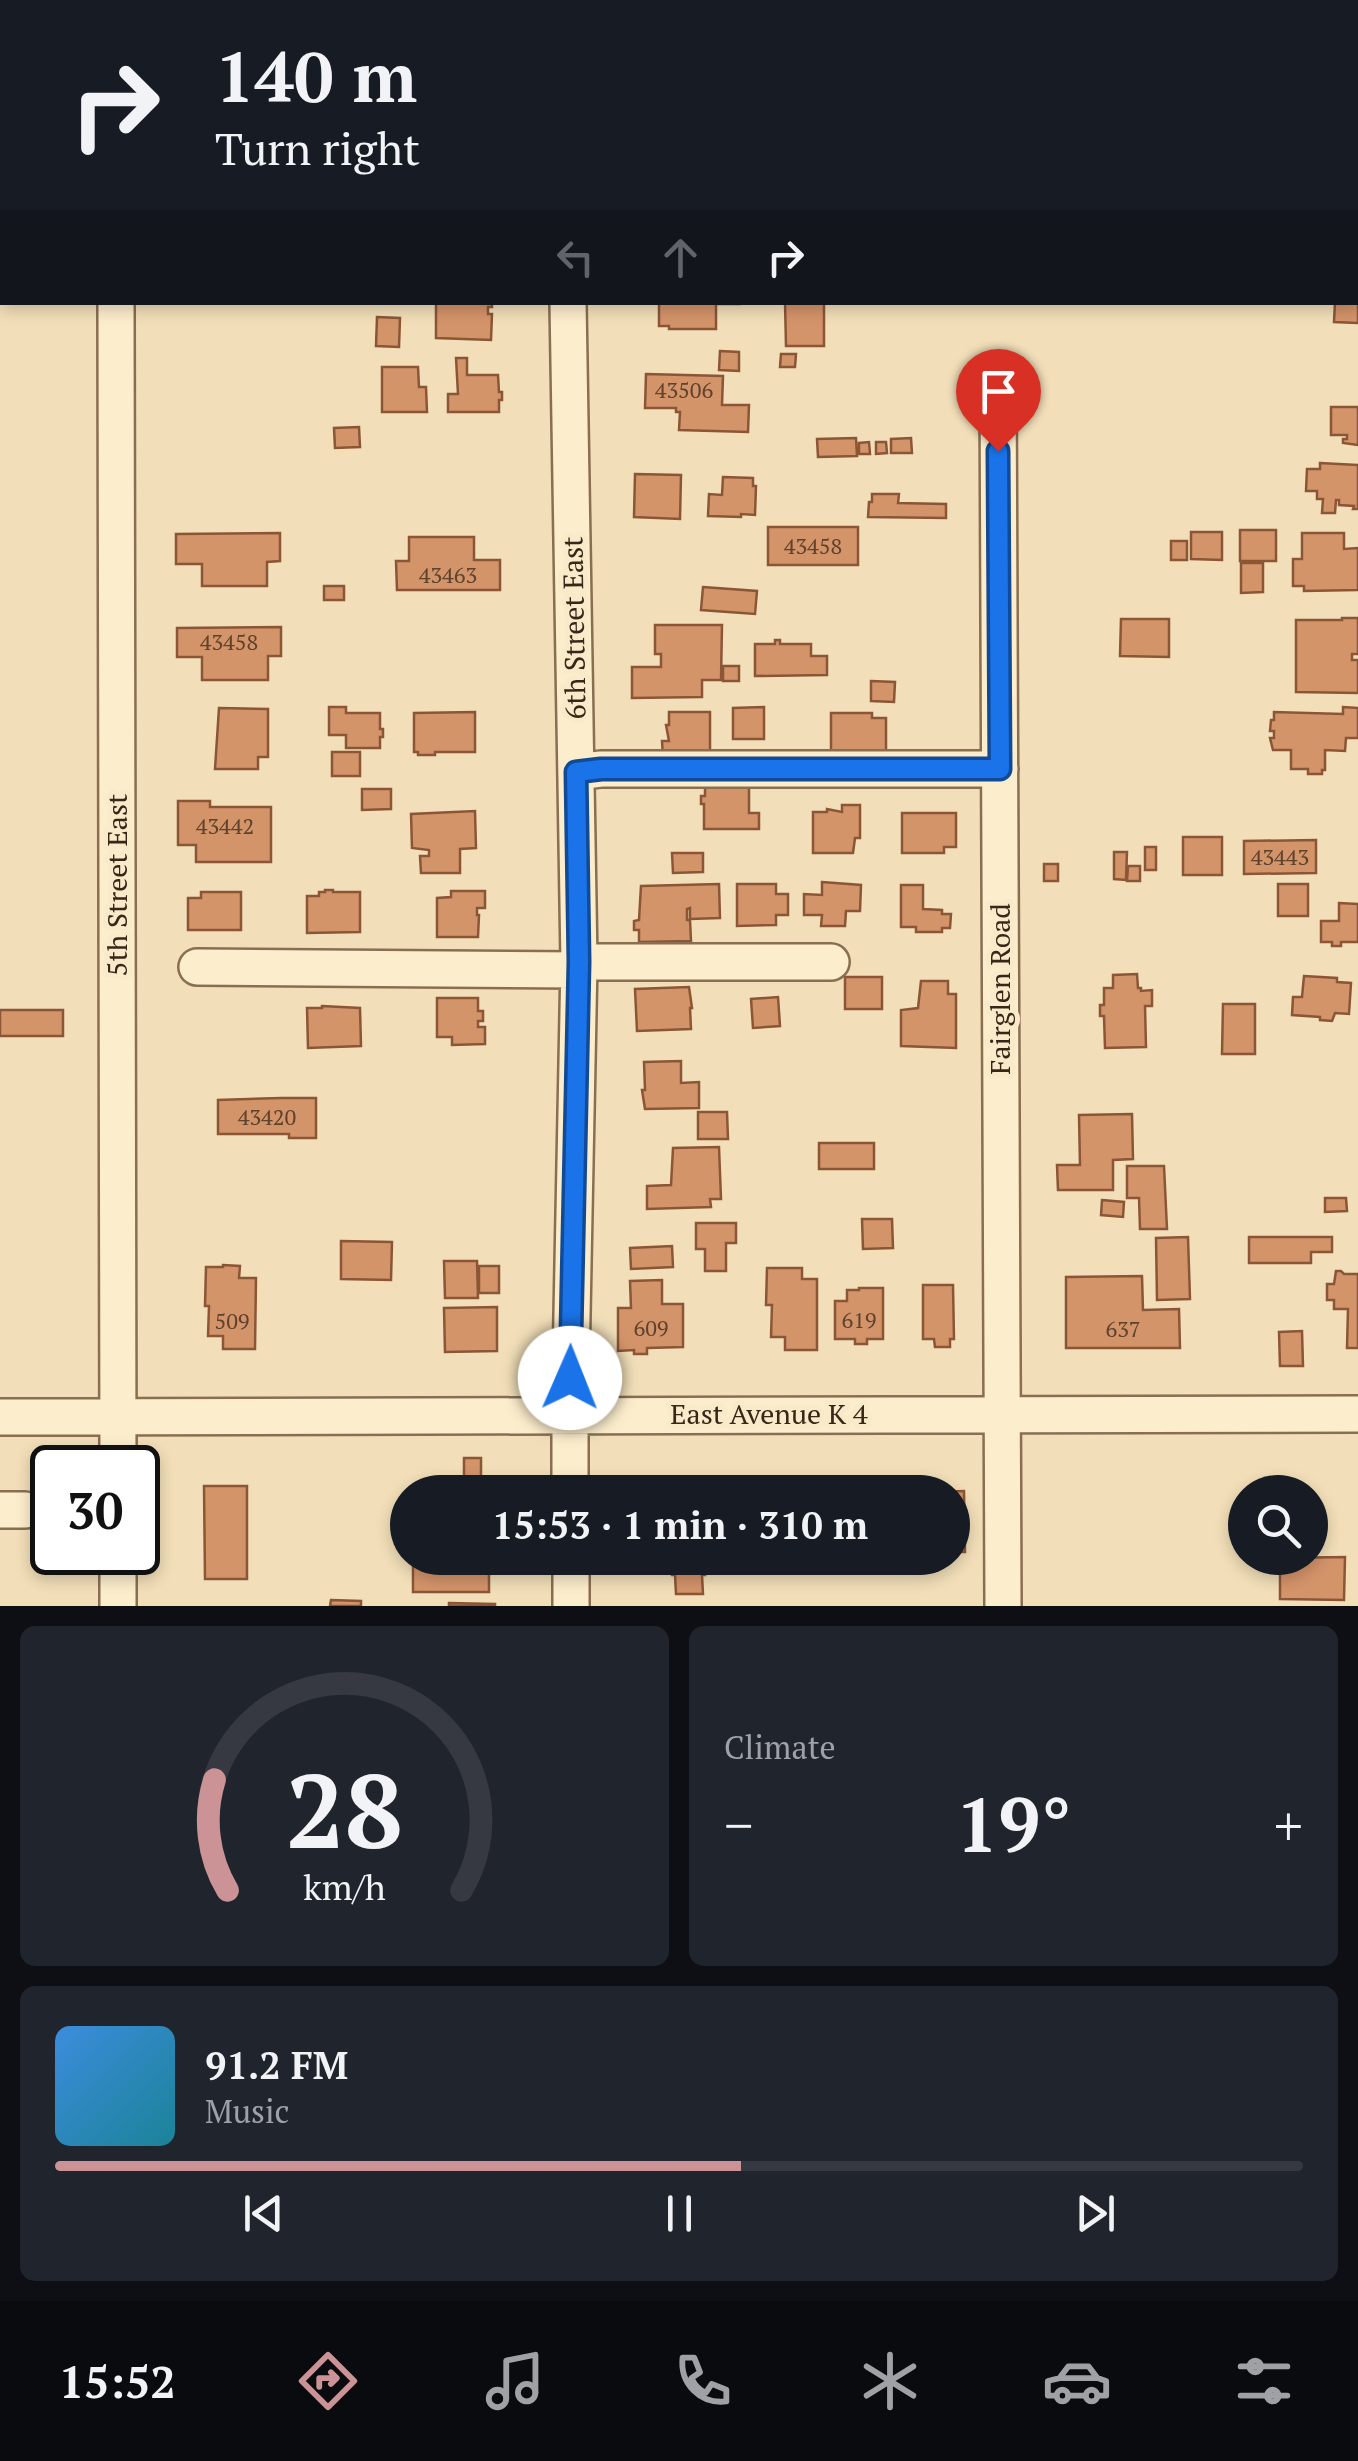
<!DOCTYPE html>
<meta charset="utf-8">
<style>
:root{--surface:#171b24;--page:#20242c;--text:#f1f3f6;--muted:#9ea1a6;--line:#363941;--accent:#cc9396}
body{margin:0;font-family:"PT Serif",serif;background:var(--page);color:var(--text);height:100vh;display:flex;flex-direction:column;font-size:38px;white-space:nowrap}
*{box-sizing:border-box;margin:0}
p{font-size:32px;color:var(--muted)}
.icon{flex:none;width:55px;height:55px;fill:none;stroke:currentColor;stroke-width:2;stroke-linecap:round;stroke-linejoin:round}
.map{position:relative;height:1606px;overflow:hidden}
.side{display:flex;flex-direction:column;gap:20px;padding:20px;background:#0d0f14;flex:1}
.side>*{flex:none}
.top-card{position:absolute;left:0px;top:0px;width:1360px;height:305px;box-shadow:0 5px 15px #0003;background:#171b24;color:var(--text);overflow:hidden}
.buttons{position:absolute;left:1228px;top:1475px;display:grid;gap:20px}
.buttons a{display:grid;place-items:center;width:100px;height:100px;border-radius:50%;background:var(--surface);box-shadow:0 5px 15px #0003;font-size:50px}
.speed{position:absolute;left:30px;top:1445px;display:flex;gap:20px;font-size:50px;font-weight:700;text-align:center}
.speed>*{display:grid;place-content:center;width:130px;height:130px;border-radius:50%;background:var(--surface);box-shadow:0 5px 15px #0003;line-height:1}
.speed .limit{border:5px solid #111;border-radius:15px;background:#fff;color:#111}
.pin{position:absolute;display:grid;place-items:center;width:85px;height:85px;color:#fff;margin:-102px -42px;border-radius:50% 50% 50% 0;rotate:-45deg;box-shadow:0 0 10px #0007}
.pin .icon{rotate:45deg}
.me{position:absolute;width:110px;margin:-55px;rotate:1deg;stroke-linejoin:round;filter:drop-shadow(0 0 8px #0008)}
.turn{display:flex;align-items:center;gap:35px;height:210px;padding:0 50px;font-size:45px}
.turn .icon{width:130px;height:130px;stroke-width:2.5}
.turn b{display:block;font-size:70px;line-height:85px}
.lanes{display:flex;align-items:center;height:95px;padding:0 50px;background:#0003;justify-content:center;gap:50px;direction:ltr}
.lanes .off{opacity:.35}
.big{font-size:75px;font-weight:700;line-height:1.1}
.side .widget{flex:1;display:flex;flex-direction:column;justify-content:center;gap:15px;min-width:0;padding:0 35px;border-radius:15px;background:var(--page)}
.side .dial{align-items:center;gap:0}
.dial svg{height:260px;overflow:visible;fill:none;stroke:var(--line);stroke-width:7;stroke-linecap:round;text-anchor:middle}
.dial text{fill:var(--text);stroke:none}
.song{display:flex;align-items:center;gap:30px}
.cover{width:120px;height:120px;border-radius:15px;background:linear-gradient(135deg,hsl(210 70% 55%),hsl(190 70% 35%))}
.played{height:10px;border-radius:5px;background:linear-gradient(90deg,var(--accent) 55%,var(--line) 55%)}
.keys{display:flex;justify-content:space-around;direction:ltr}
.heat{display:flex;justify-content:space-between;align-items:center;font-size:55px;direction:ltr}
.side .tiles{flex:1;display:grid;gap:20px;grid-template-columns:1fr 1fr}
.widget:last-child{grid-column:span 2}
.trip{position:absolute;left:390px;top:1475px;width:580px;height:100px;border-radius:50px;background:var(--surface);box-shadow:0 5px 15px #0003;font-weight:700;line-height:100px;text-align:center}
.dock{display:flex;height:160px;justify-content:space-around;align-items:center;background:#090b0e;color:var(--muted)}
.dock .icon{width:70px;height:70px}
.dock .current{color:var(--accent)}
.dock b{font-size:45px;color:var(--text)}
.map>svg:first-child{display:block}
.building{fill:#d4946a;stroke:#8b5636;stroke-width:2.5}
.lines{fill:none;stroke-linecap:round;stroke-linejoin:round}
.minor-casing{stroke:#896e52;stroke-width:40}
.minor{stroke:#fcedcc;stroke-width:35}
.route-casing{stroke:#114b97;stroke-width:25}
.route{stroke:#1a73e8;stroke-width:18}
.labels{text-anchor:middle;stroke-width:10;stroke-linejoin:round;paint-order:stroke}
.number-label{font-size:22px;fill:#5e422d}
.street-label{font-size:28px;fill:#362719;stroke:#f9eac9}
</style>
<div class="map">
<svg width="1358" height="1606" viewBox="0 0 1358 1606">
<rect width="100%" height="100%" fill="#f2dfb9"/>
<!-- building -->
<path class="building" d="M179 0H247L246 2H179Z
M304 0H400V2H304Z
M701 0H739V2H701Z
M742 0H904V2H742Z
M945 0H999V2H945Z
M1358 280V323L1334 322 1335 302H1358Z
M436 302H492V307H488V314H492L491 340 436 338Z
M659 302H740V304H716V329H669V326H659Z
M785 302H824V346H786Z
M377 317 400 318 399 347 376 346Z
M720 351 739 352V371L719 370Z
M781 354H796L795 367H780Z
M456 358H467V375H498L499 392H502V400H499V412H448V394H458Z
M382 367H418L419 387H426L427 412H382Z
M646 374 723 376 722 405H749L748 432 679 430 680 412H676V408H645Z
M1331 407H1358V445L1343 443V439H1347V435H1331Z
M359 427 360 447 335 448 334 428Z
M856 438 857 456 818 457 817 439Z
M911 438 912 453H891V439Z
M869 442 870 454H859V443Z
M876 442H886L887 453 876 454Z
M1320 463 1358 465V509H1353L1354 506 1339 505V500H1336L1335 513H1322L1323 499H1317V491H1306L1307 469H1320Z
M635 474 681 475 680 519 634 517Z
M723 477 753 478V486H756L755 515 741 514V517L708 516 709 494 722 495Z
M872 494H899L898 503 946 504V518L868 517 869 502H872Z
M768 527H858V565H768Z
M1240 530H1276V561H1240Z
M1191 532H1222V560L1191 559Z
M280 533V561L267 562V586H202V564H176V534Z
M1302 533H1344V549L1358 548V590L1304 591V586H1293V559H1302Z
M409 537H474V560H500V590H397L396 561H409Z
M1171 541H1187V560H1171Z
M1241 563H1263V592L1241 593Z
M324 586H344V600H324Z
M703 587 757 591 755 614 701 610Z
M1342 618H1358V654H1352V660H1358V693L1296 692V620H1342Z
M1121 619H1169V657L1120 656Z
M655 625H722L721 680H702V697L632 698V667H661V654H655Z
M281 627V656H268V680H202V657H177V628Z
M775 640H780V644H811V656H827V675L755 676V644H775Z
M723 666H739V681H723Z
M871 681 895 682 894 702 871 701Z
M329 707H346V713H380V729H383V737H380V748H346V735H329Z
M764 707V739H733V708Z
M1343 707 1358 708V738H1346L1345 751 1325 750V770H1322V774H1308V769H1291V750H1273L1270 738H1274V731H1270L1271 720H1274V712L1343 714Z
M219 708 268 709V757H258V769H215Z
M475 712V752H435V755H418V752H414V713Z
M669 712H710V751L663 758 662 741H669L666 725H669Z
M831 713H872V718H886V753L831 752Z
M332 752H360V776H332Z
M705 783H749V813H759V829H704V804H701V796H705Z
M362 789H391V809L362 810Z
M178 801H210V807H271V862H196V845H178Z
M842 805H860V838H855L853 853H813V812H827V809L842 812Z
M475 811 476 848 460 849V873H421L420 856H429V850L412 848 411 814Z
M902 813H956V847H944V853H902Z
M1183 837H1222V875H1183Z
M1316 840V873L1244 874V841Z
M1145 847H1156V870H1145Z
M1114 852H1127L1126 880 1114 879Z
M672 853H703V872L673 873Z
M1044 864H1058V881H1044Z
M1128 866H1140V881H1127Z
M822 882 861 885 860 911H846L845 926H821L822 915H804V894L822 895Z
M719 884 720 918 690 919V908L687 909V920H690L691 941 639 942V930H634V921L639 920 641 886Z
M737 884H776V894H788V915H776V925L737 926Z
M1278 884H1308V916H1278Z
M901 885H923V909L942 910V914H951L950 928H942V932H916V927H901Z
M325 890H333V892H360V932L307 933V896H319V892H325Z
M451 891H485V908H477V915H479L478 937H437V898L451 897Z
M201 892H241V930H188V898H201Z
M1339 903 1358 904V942H1341V946H1332V942H1321V921H1339Z
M1137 974 1138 988H1141V991L1152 990V1006H1145L1146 1047 1105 1048 1104 1016H1100V1005H1104V988H1113V975Z
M1304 976 1337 978V982L1351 983 1349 1014 1335 1013 1332 1021 1320 1020V1017L1292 1015 1293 997H1302Z
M845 977H882V1009H845Z
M921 981H948V994H956V1048L901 1046V1010L918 1008Z
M689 987 692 1008H690L691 1029 637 1031 635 989Z
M778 997 780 1026 753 1028 751 999Z
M437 998H478V1011H483V1021H478V1027H485V1044L452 1045V1037H437Z
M1223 1004H1255V1054H1222Z
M322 1006 360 1008 361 1046 308 1048 307 1008H322Z
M0 1010H63V1036H0Z
M681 1061V1083L699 1082V1108L645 1109 642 1090H645L644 1062Z
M281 1098H316V1138H289V1134H218V1100Z
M698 1112H727L728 1139H698Z
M1132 1114 1133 1159 1113 1160V1190H1058L1057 1165H1080L1079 1115Z
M819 1143H874V1169H819Z
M719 1147 721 1199H710L711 1207 647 1209V1186L671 1185 673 1148Z
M1127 1166H1164L1167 1229H1140L1139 1198H1127Z
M1325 1198H1346L1347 1211 1325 1212Z
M1102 1200 1124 1202 1123 1217 1101 1215Z
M862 1219H892L893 1248 863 1249Z
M696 1223H736V1243H726V1271H705V1249H696Z
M1188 1237 1190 1299 1157 1300 1156 1238Z
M1249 1237H1332V1252H1311V1263H1249Z
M341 1241 392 1242 391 1280 341 1279Z
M672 1246 673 1267 631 1269 630 1248Z
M444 1261H477L478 1298H445Z
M223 1265 240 1266 239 1278H256L255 1349H223V1336H208L209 1306H205L206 1267H223Z
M479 1266H499V1293H479Z
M767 1268H802V1279H817V1350H785V1337H771L772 1305H766Z
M1336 1271H1341L1344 1274H1358V1348H1347L1348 1309H1334V1300H1327V1284H1334Z
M1142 1276 1143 1310 1179 1309 1180 1348H1066V1277Z
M662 1280V1304H683V1347L647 1348V1354H634V1350L618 1351V1308H631L630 1281Z
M923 1285H953L954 1339H950V1347H935L934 1339H923Z
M859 1288H883V1339H867V1344H855V1339H835V1301H847V1290H859Z
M497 1307V1351L445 1352 444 1308Z
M1302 1331 1303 1366H1280L1279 1332Z
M464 1458H481V1482H477V1485H464Z
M841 1479H878V1492H807V1489H841Z
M728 1480H764V1490H799V1492H728Z
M930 1481V1492L964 1491 965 1552H952V1492H894V1482Z
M477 1483H488V1492H477Z
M667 1485H704V1492H667Z
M204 1486H247V1579H205Z
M1345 1557 1344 1600 1280 1599V1558Z
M413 1558H489V1592H413Z
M671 1558H709V1566H705V1575H702L703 1594H676L675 1575H672Z
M331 1600 361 1601V1606H330Z
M449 1603 495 1604V1606H449Z"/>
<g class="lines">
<defs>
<path id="minor" d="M116 0V2
M564 0V2
M116 302 118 1468
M568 302 579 962 570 1415V1492
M998 372 1003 1606
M576 772 601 769H1000
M579 962H831
M197 967 579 970
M0 1417 1358 1414
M0 1510H25
M118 1552V1606
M571 1558V1606"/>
</defs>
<!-- minor casing -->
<use href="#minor" class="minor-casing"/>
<!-- minor -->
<use href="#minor" class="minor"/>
</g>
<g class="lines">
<defs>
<path id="route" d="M570 1378 579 962 576 772 601 769H1000L998 451"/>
</defs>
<!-- route casing -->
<use href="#route" class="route-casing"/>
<!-- route -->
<use href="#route" class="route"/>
</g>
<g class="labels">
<!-- number labels -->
<g class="number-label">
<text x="684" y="398">43506</text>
<text x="813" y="554">43458</text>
<text x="448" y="583">43463</text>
<text x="229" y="650">43458</text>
<text x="225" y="834">43442</text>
<text x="1280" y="865">43443</text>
<text x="267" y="1125">43420</text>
<text x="859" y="1328">619</text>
<text x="232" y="1329">509</text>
<text x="651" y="1336">609</text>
<text x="1123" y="1337">637</text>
</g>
<!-- street labels -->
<g class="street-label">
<text transform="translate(574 628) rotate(-91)" y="10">6th Street East</text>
<text transform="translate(117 885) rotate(-90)" y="10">5th Street East</text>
<text transform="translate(1000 989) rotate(-90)" y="10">Fairglen Road</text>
<text x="769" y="1424">East Avenue K 4</text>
</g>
</g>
</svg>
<div class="buttons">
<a><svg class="icon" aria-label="search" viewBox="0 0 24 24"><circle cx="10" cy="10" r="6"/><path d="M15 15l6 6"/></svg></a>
</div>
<div class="speed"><div class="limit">30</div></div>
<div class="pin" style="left:998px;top:451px;background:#d93025"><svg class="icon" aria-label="arrive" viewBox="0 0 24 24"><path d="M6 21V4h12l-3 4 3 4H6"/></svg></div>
<svg class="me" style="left:570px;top:1378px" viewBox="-20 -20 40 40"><circle r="19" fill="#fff"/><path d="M0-13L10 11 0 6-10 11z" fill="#1a73e8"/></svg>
<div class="trip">15:53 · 1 min · 310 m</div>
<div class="top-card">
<div class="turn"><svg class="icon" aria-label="right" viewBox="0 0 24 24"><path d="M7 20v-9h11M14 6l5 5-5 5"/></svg><div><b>140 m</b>Turn right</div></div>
<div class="lanes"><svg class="icon off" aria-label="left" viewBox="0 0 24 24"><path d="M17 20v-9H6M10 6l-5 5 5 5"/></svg><svg class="icon off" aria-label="ahead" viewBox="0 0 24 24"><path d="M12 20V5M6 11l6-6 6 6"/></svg><svg class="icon" aria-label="right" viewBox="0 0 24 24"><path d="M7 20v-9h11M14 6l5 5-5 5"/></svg></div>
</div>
</div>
<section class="side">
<div class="tiles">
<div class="widget dial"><svg viewBox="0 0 100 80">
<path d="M14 69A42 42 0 1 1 86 69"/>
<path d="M14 69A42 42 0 0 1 10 35" stroke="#cc9396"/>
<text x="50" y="56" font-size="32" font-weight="700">28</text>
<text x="50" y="72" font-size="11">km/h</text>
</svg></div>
<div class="widget"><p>Climate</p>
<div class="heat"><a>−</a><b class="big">19°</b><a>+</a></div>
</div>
<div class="widget">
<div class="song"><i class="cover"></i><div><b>91.2 FM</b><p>Music</p></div></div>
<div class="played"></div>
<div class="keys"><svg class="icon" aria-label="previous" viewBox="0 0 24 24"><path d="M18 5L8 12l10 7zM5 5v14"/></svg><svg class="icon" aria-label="pause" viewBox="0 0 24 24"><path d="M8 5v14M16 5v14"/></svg><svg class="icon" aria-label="next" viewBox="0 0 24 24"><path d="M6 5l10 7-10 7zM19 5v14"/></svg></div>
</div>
</div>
</section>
<nav class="dock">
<b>15:52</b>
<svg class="icon current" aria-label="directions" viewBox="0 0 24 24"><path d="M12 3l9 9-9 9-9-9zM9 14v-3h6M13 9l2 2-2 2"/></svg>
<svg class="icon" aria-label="music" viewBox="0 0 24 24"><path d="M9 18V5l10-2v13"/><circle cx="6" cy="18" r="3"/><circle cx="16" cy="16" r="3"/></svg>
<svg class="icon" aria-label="phone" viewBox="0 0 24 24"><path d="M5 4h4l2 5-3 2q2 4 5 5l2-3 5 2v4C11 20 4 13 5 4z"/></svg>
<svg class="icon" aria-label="climate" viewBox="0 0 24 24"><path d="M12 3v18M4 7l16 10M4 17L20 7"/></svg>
<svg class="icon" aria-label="car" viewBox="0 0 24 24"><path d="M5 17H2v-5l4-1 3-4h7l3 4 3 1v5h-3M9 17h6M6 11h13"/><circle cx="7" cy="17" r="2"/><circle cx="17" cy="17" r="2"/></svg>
<svg class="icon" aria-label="filters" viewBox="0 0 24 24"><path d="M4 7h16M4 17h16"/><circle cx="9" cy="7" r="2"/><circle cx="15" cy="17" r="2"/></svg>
</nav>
